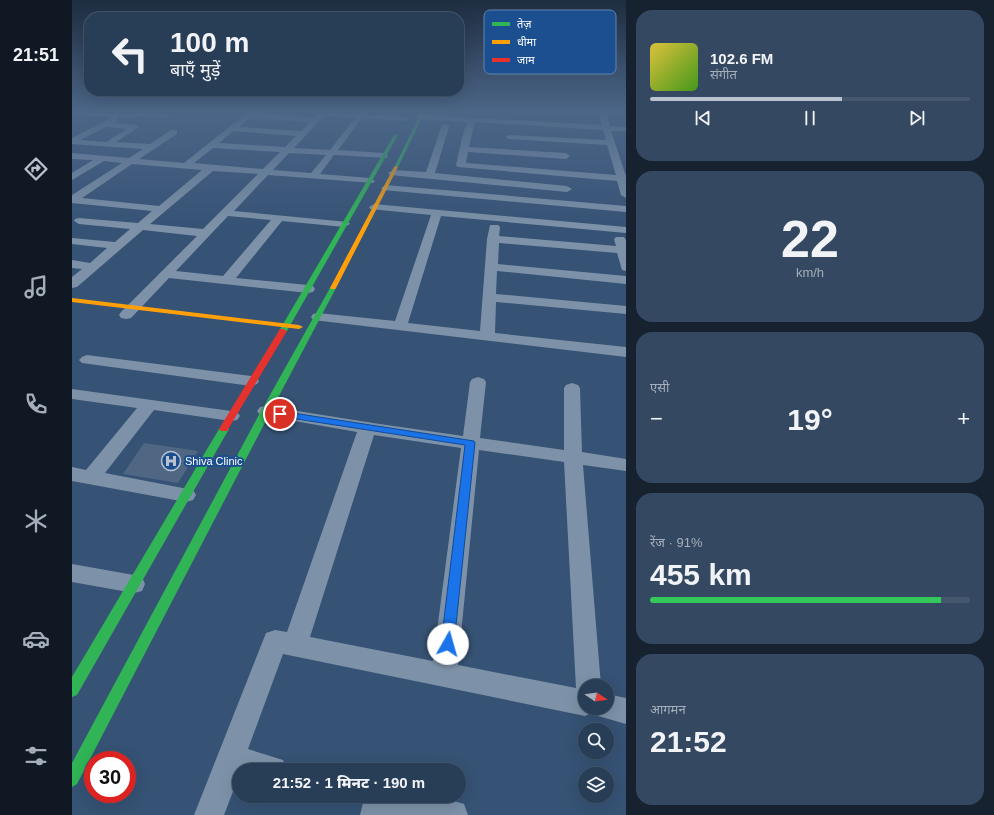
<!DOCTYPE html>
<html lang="hi">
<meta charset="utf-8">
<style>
:root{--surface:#283e57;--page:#344961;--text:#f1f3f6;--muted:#a5aeba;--line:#44576d;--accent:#b9c2ce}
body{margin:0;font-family:Helvetica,"Noto Sans Devanagari",sans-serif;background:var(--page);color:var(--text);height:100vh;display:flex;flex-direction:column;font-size:15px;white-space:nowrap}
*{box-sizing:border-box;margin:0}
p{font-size:13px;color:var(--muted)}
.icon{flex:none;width:22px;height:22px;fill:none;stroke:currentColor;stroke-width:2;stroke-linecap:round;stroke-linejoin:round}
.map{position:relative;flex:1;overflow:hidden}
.side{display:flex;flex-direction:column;gap:10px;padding:10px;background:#162230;width:368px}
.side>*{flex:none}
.hud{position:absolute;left:12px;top:12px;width:380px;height:84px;border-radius:16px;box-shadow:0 4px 16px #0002,0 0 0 1px var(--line);background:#283e57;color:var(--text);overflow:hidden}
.needle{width:26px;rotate:103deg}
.fabs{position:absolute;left:506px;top:679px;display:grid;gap:8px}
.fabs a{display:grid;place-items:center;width:36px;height:36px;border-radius:50%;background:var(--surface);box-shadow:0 4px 16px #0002,0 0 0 1px var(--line);font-size:20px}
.speed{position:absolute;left:12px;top:751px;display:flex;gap:8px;font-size:20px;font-weight:700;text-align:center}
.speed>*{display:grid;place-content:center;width:52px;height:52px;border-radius:50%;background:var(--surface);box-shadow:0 4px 16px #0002,0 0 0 1px var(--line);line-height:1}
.speed .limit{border:6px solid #d22;background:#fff;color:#111}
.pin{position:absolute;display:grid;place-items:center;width:34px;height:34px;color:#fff;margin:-17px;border:2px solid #fff;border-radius:50%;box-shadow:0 1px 4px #0007}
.me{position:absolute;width:44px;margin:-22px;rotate:7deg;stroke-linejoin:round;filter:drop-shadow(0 0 3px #0008)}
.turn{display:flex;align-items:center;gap:14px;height:84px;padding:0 20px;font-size:18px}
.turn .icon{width:52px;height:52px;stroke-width:2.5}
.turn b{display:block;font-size:28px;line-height:34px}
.big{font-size:30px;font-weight:800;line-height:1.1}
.side .card{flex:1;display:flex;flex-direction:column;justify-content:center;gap:6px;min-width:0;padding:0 14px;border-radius:16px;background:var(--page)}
.side .dial{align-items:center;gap:0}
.dial b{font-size:52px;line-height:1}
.song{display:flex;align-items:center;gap:12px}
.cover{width:48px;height:48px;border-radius:6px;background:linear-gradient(135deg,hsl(50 70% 55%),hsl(100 70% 35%))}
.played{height:4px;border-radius:2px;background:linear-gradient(90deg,var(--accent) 60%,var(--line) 60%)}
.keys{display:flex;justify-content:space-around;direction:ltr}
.heat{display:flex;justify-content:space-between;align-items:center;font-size:22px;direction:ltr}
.charge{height:6px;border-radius:3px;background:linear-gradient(90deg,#34c759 91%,var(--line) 0)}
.trip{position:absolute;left:160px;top:763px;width:234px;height:40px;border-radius:20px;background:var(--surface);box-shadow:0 4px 16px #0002,0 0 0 1px var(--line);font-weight:800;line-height:40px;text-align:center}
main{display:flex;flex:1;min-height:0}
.tab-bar{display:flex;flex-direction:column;width:72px;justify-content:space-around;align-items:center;background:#101923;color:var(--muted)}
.tab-bar .icon{width:28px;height:28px}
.tab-bar .active{color:var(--accent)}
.tab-bar b{font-size:18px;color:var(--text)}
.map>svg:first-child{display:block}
.building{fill:#506783}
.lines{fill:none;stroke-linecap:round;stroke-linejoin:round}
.street{fill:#7d92a8;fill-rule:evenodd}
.fast{fill:#30b455;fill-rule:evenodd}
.slow{fill:#ff9f0a;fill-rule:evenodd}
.jam{fill:#e5322d;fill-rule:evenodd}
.route{fill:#1a73e8;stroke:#114b97}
.labels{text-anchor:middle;stroke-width:4;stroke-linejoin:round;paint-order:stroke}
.poi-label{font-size:11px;fill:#fff;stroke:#1b4f8f;text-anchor:start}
.key{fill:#1b4f8f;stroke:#5f84b1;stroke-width:1}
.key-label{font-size:11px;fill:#fff}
</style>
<main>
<nav class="tab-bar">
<b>21:51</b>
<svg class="icon active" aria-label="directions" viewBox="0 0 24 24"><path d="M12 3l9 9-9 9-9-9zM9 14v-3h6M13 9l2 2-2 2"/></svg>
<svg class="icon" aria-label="music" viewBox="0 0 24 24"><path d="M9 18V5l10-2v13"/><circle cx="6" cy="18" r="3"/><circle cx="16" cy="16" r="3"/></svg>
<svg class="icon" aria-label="phone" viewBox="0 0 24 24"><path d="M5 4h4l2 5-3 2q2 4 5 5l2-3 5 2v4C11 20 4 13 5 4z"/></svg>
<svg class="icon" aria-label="climate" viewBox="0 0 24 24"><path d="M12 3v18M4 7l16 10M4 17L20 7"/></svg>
<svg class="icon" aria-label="car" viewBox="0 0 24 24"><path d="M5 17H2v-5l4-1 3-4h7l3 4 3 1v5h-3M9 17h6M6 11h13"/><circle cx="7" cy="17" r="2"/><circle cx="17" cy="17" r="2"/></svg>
<svg class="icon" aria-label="filters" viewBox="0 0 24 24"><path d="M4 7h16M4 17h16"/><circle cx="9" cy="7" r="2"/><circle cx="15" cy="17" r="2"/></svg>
</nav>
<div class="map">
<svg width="554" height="815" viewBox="0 0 554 815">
<rect width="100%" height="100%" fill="#365274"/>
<!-- building -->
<path class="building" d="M72 443 126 451 106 483 51 474Z"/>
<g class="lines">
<!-- street -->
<path class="street" d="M0 112 60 114 76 112 98 114 99 116 95 118 67 116 61 118 46 117V121L42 123 63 125 67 127 44 142 78 144 99 130H105V134L67 159 112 163 176 112 242 118 244 115H237V112L286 114 294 112 293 114 334 117 338 119 334 121 290 118 266 150 312 153 316 156 315 158 262 155 248 174 298 178 303 181 301 183 196 175 162 211 276 222 278 224 272 227 210 221 164 278 236 285 241 286 243 289 241 292 236 293 97 278 59 318 54 319 49 318 47 315 49 312 125 236 71 230 5 287 0 288V277L10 269 0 268V260L18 263 35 248 0 244V238L43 242 58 229 7 224 2 221 3 219 7 218 66 223 80 211 0 203V195L50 163 32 161 0 180V173L21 160 0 159V153L57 158 71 149 0 144V138L41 117 1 115ZM252 116 283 118 258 150 222 148ZM178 118 238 122 229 131 167 127ZM34 127 55 129 34 142 8 140ZM161 131 224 136 213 147 147 143ZM141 148 208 152 191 169 122 163ZM217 153 254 155 239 173 201 170ZM60 164 130 170 87 206 10 198ZM141 171 186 174 131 229 78 224ZM156 216 199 220 151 276 104 271Z
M526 112H534L538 126 554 127V131H539L554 176V198L549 195 545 181 386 167 384 165 390 138 395 122 348 119 344 117 348 115 530 125ZM403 122 531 130 534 140 437 135 433 137 437 139 535 145 544 175 394 163 396 152 494 159 498 156 494 153 397 147Z
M370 125H376L377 127 363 173 495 186 500 189 495 192 318 175 316 173 321 170 354 172Z
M314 185 554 206V212L311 190 309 188Z
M302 204 554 227V233L369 216 336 323 408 331 415 239 418 225H426L428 227 427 236 544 246 542 239 544 237H552L554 240V271L550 270 545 253 427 243 426 264 554 276V284L425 271 424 294 554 306V314L424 302 423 333 554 347V357L241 320 239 317 241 314 246 313 323 321 359 215 298 209 297 207Z
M15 355 179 376 185 378 187 381 185 384 179 386 10 363 7 360 10 357Z
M406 377 412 379 414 382 408 438 492 450V388L494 385 500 383 506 385 508 388 510 452 554 459V471L511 465 529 686H513V708H535V694L554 698V724L526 716 523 711 513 716 211 654 176 749 211 760 215 770H167V776L152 815H122L194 633 203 630 215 632 285 432 194 416 188 415 185 411 188 407 194 406 301 423 391 436 398 382 400 379ZM302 435 389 448 361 661 238 637ZM407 450 492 462 504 688 386 665Z
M0 389 159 411 165 412 168 416 165 420 159 421 82 410 33 473 121 490 124 495 121 500 114 502 0 481V467L14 470 65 408 0 399Z
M0 564 62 575 70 577 73 584 70 591 62 593 0 582Z
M290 796H365L392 804 396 815H288L292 799Z"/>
<!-- fast -->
<path class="fast" d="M349 112H353L326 167 322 168Z
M324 134 326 135 215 331 211 333H208L207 331 322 135Z
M261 286 264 288 199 411 5 784 0 787V763L189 411 258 288Z
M152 426 157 429 5 695 0 697V677L147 429Z"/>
<!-- slow -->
<path class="slow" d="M324 166 326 167 264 288 263 289H259L258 288 322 167Z
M0 298 227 325 231 327 227 329 0 302Z"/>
<!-- jam -->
<path class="jam" d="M208 329H211L215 331 155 431H149L147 429Z"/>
</g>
<!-- sky -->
<linearGradient id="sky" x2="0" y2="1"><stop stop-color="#1e2d40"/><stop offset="0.49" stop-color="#4c6688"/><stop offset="1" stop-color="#4c6688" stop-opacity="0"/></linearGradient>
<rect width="554" height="227" fill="url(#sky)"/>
<!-- route -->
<path class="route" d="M208 411 402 441 403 443 382 644 380 648 376 650 371 648 369 644 393 445 205 416 203 414Z"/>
<!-- icons -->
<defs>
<symbol id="hospital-ring" viewBox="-11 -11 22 22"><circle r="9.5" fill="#1b4f8f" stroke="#b9c2ce" stroke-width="1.5"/><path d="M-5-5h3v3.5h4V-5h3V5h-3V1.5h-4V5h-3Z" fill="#b9c2ce"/></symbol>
</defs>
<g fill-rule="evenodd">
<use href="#hospital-ring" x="88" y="450" width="22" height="22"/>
</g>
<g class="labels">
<!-- poi labels -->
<g class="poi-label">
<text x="113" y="465">Shiva Clinic</text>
</g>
</g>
<!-- legend -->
<rect x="412" y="10" width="132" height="64" rx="6" class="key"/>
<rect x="420" y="22" width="18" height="4" fill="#30b455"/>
<rect x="420" y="40" width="18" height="4" fill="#ff9f0a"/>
<rect x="420" y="58" width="18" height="4" fill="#e5322d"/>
<g class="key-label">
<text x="445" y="28">तेज़</text>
<text x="445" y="46">धीमा</text>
<text x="445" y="64">जाम</text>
</g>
</svg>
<div class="fabs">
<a><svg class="needle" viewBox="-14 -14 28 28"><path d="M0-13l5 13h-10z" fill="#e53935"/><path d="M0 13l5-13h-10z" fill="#a5aeba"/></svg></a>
<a><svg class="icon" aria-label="search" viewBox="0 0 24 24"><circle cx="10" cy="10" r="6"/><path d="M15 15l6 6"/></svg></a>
<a><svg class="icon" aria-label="layers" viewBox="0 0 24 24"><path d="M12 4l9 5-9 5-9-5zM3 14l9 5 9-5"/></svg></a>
</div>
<div class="speed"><div class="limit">30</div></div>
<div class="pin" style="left:208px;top:414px;background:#d93025"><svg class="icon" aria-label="arrive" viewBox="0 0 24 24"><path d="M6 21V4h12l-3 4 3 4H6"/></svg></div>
<svg class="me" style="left:376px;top:644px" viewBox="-20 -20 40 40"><circle r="19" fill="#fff"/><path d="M0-13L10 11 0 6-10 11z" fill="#1a73e8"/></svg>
<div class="trip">21:52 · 1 मिनट · 190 m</div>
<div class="hud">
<div class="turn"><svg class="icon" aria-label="left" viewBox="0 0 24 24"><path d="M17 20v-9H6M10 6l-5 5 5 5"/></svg><div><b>100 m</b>बाएँ मुड़ें</div></div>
</div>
</div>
<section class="side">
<div class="card">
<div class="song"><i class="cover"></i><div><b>102.6 FM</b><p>संगीत</p></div></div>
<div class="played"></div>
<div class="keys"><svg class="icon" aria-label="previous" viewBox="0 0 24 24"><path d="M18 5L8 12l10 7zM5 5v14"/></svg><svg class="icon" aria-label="pause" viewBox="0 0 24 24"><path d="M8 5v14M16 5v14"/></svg><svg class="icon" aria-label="next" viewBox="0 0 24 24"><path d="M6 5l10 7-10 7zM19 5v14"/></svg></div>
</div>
<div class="card dial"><b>22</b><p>km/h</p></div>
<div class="card"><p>एसी</p>
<div class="heat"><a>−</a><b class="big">19°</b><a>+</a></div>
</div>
<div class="card"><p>रेंज · 91%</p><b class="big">455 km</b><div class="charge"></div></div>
<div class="card"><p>आगमन</p><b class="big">21:52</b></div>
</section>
</main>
